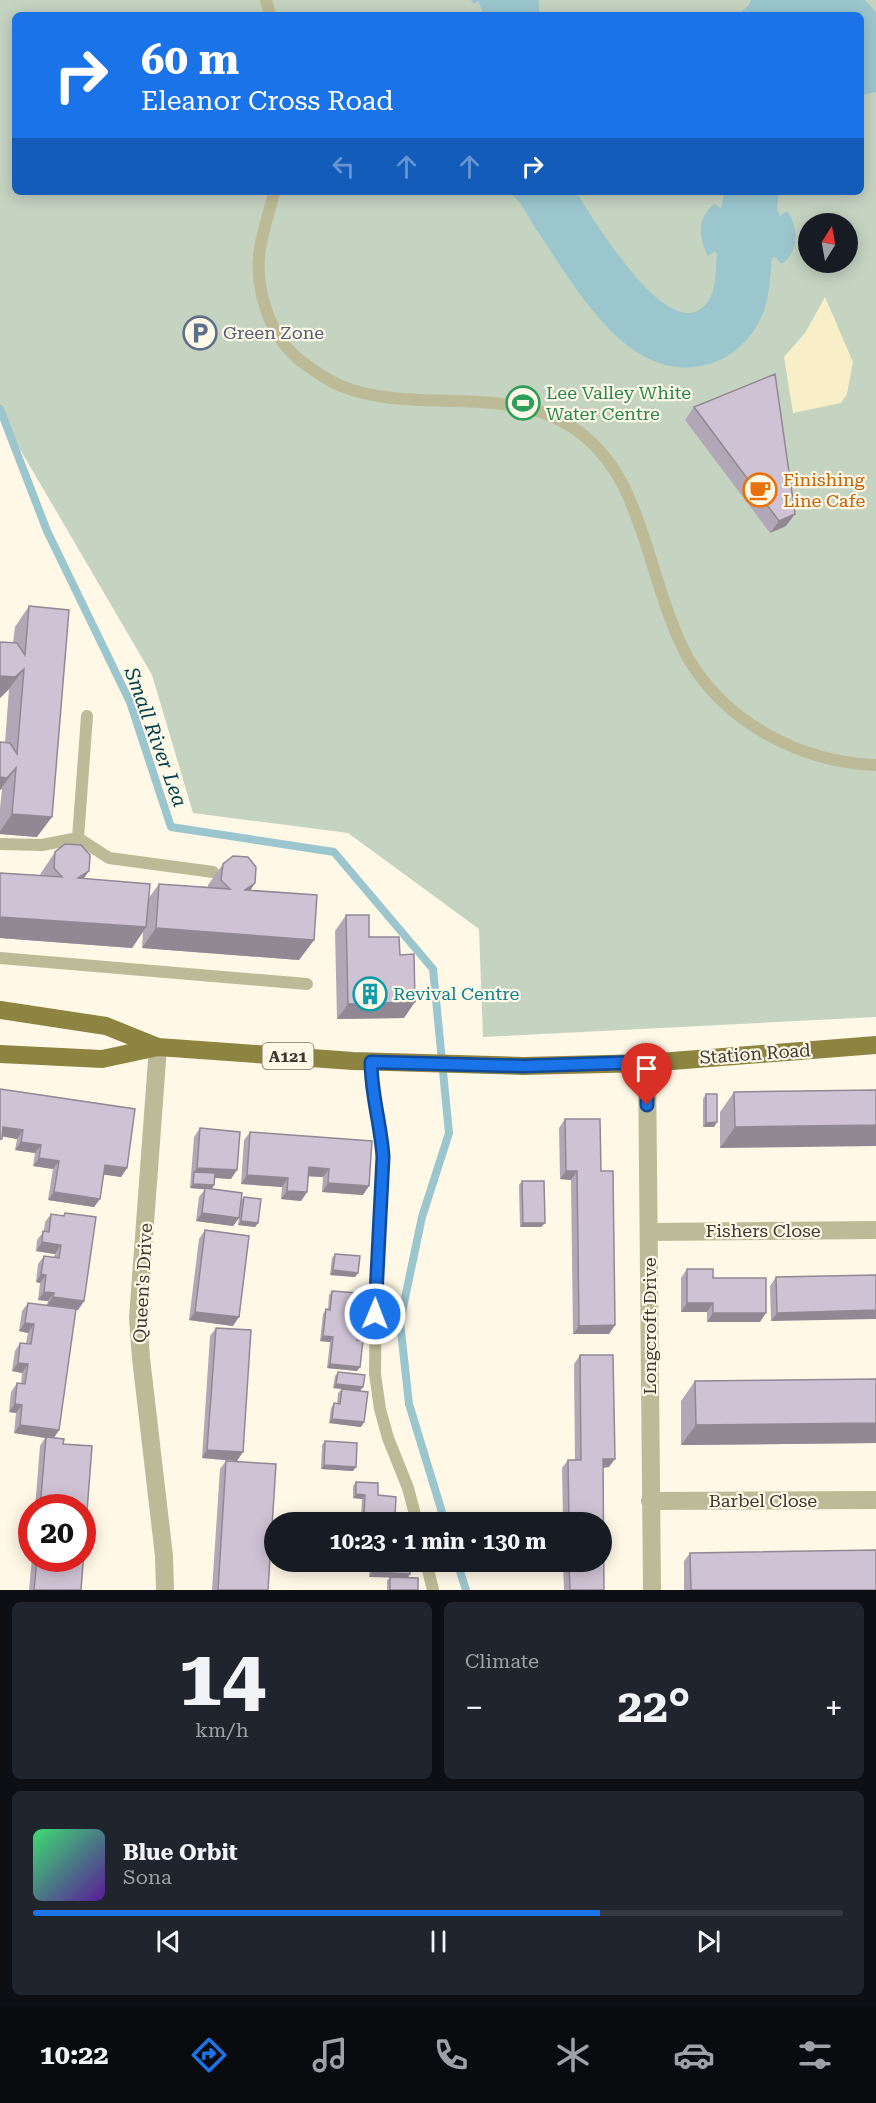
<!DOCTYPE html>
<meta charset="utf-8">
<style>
:root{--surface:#171b24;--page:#20242c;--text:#f1f3f6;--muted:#9ea1a6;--line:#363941;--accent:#1a73e8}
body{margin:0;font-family:"Roboto Serif",serif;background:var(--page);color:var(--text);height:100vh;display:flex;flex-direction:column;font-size:22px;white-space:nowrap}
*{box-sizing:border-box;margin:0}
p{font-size:20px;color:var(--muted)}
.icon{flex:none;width:33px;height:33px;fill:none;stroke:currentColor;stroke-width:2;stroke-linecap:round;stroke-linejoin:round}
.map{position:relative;height:1590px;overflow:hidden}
.drawer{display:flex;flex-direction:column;gap:12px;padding:12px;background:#0d0f14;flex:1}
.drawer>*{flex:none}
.hud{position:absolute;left:12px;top:12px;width:852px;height:183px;border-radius:9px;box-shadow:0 3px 15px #0003;background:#1a73e8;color:#fff;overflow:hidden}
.needle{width:39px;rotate:11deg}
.fabs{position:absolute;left:798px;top:213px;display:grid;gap:12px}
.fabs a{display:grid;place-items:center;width:60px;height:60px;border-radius:50%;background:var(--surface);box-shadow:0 3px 15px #0003;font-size:30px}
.speed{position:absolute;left:18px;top:1494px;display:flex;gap:12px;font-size:30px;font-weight:700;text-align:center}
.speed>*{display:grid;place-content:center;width:78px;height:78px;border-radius:50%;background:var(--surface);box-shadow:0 3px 15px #0003;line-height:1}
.speed .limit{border:9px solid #d22;background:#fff;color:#111}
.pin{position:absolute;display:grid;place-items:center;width:51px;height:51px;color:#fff;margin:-62px -26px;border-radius:50% 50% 50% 0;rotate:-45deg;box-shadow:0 0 6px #0007}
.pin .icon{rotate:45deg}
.me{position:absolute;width:66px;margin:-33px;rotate:1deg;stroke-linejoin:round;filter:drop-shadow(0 0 4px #0008)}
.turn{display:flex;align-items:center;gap:21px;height:126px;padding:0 30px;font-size:27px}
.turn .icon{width:78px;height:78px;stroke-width:2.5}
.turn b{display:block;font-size:42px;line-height:51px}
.lanes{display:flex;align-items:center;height:57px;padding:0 30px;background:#0003;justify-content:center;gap:30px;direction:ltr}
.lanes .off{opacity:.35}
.big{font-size:45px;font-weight:700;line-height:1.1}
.drawer .tile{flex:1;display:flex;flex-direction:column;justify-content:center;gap:9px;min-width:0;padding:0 21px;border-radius:9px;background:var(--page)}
.drawer .dial{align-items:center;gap:0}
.dial b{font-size:78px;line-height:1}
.song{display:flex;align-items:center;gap:18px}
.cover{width:72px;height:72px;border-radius:9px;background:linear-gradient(135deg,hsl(140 70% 55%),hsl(270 70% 35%))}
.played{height:6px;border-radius:3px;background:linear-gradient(90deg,var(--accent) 70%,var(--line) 70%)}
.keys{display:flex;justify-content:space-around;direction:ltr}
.heat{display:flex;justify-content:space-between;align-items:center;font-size:33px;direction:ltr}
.drawer .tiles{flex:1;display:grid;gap:12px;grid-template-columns:1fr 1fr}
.tile:last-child{grid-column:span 2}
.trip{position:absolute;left:264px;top:1512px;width:348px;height:60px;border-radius:30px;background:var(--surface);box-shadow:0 3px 15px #0003;font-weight:700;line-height:60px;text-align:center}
.tabs{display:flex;height:96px;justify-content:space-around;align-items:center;background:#090b0e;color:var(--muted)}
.tabs .icon{width:42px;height:42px}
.tabs .current{color:var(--accent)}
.tabs b{font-size:27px;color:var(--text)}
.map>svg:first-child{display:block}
.green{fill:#c5d3c1;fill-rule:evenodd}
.sand{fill:#f8efc9}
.water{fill:#9cc6ce}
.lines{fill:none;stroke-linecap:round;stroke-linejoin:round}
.stream{stroke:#9cc6ce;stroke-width:8}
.service{stroke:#bdba97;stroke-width:12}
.minor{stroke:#bdba97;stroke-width:18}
.primary{stroke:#8c8440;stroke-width:18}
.wall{fill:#b2a7b6}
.shaded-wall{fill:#918894}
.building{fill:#cfc2d4;stroke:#918894;stroke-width:1.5}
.route-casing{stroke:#114b97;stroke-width:15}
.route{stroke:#1a73e8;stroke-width:10}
.labels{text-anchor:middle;stroke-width:4.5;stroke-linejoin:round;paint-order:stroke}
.shield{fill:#fff8e7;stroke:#777268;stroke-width:1.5}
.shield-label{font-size:16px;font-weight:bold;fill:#3d3931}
.service-label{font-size:18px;fill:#4e5e75;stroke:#fff8e7;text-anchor:start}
.leisure-label{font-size:18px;fill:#27864d;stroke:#fff8e7;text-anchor:start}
.food-label{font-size:18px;fill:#c56008;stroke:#fff8e7;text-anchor:start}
.culture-label{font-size:18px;fill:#0d838f;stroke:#fff8e7;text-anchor:start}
.street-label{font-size:18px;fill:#3d3931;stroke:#fff8e7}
.water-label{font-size:20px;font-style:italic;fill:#00424c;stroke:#fff8e7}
</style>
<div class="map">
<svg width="876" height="1590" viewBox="0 0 876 1590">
<rect width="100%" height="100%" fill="#fff8e7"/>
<!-- green -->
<path class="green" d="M0 0H876V1017L483 1037 479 929 348 833 193 813 152 675 0 415ZM15 15H861V192H15ZM808 224H848V262H808Z"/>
<!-- sand -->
<path class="sand" d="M825 297 853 362 847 394 841 403 793 413 784 357 805 333Z"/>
<!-- water -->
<path class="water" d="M471 0H539V15H484L478 1 474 4Z
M751 0H865L876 12V92L861 95V15H738L749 5Z
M509 192H576C592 216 677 362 711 296 717 284 715 268 717 255L715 251 708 256C698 237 697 218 714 204L721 208 724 192H779L777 209 780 216 787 211C799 228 799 250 783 263H781L775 257 772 258C770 273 770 289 766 304 759 331 737 356 709 364 628 388 574 284 536 229 528 217 521 200 509 192Z"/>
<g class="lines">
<!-- stream -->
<path class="stream" d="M0 409 47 531 130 702 171 827 334 852 433 969 449 1133 422 1217 400 1322 409 1404 445 1522
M457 1562 466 1590"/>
<!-- service -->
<path class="service" d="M266 0 270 15
M274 192C270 211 263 229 260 248 254 288 269 336 301 361 313 370 327 380 341 386 418 417 514 379 583 435 624 468 637 516 652 563 662 595 672 629 688 658 727 724 801 762 876 765
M78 838 109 858 213 872
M0 844 42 845 78 838 87 716
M0 958 307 984
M371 1061V1085L381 1132 383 1157 376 1276 375 1374 380 1409 388 1438 408 1488 417 1522
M426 1562 433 1590"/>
<!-- minor -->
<path class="minor" d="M158 1047 138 1318 141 1358 164 1556 165 1590
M647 1063 652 1590
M650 1232 876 1230
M650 1501 876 1500"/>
<!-- primary -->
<path class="primary" d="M0 1010 106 1026 158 1047
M0 1054 102 1059 158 1047 353 1061 523 1066 647 1063 876 1045"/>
</g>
<!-- wall -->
<path class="wall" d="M694 407 786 526 770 533 685 420Z
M29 606 37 837 0 834V808L2 789 0 790V742L5 743 9 689 0 698 13 643 15 627Z
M55 852 84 879 148 899 159 884 208 887V885L223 864 255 883 250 891 314 940 299 960 142 948 143 932 132 948 0 938V873L40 875 41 873Z
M346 915 369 937 400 955 404 1018 337 1019 335 931Z
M0 1089 127 1168 121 1177 104 1174 100 1199 94 1207 48 1200 53 1169 33 1166 35 1153 15 1150 17 1139 2 1136 0 1141Z
M876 1090 720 1148V1112L734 1092Z
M706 1094 717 1122 714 1127H703V1099Z
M565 1119 601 1171 615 1325 609 1334H573L571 1180 560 1179 559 1128Z
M200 1128 231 1179 215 1178 214 1185 212 1189 241 1200 244 1197 258 1223 255 1227 238 1225 239 1217 233 1226 196 1221 199 1197 205 1189 190 1188 194 1137Z
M250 1132 372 1141 363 1195 322 1192 323 1177 308 1176 307 1192 301 1201 281 1199 282 1187 241 1184 244 1140Z
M522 1181 545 1223 541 1227H520L519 1185Z
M65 1213 84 1301 78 1310 47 1305 48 1301 38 1300 40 1283 36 1282 38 1264 44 1256 54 1257 55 1254 36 1251 37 1240 44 1231 45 1222 51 1214 63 1216Z
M205 1230 233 1326 189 1320 199 1239Z
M335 1254 358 1273 355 1277 330 1275 332 1258Z
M687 1269 713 1278 760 1322H707V1312H681V1278Z
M876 1275 771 1321 770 1286 776 1277Z
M332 1291 356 1313 357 1340 360 1367 357 1371 327 1368 330 1342 320 1341 323 1314 326 1309 328 1310 329 1295Z
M28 1303 76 1309 59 1430 54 1438 64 1439 63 1444 92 1446 81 1590H29L32 1557V1558H82V1508H35L40 1446 45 1438 14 1433 16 1413 9 1412 11 1392 17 1383 21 1384 22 1373 12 1371 15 1351 20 1343H26L28 1333 19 1331 22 1311Z
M216 1328 237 1461 202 1458 210 1336Z
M580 1355 609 1467 603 1468 604 1590H564L563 1562H602V1522H563L562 1468 568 1460H575L574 1364Z
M338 1372 360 1391 333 1388 335 1376Z
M876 1379V1443L681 1445V1401L695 1381Z
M342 1389 364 1422 361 1427 329 1423 331 1408 334 1403 337 1404 338 1393Z
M325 1441 353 1471 321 1469 322 1445Z
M226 1461 268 1590H212L220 1469Z
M356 1482 378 1495 395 1515 400 1522H365V1518H361L362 1499 353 1498V1486Z
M690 1553 876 1590H684V1561Z
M370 1562H411L410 1574 408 1578 418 1590H387V1581L390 1577H369Z"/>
<!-- shaded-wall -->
<path class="shaded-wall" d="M795 514 786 526 770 533 779 521Z
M24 669 9 689 0 698V676Z
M16 768 0 790V777Z
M12 814 52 817 37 837 0 834V831Z
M89 871 75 891 78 878Z
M255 883 241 903 245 890Z
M0 917 146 927 132 948 0 938Z
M156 928 314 940 299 960 142 948Z
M415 1002 404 1018 337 1019 348 1004Z
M717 1122 714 1127H703L706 1123Z
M876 1125V1146L720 1148 735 1127Z
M3 1127 23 1130 17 1139 0 1136Z
M21 1142 41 1145 35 1153 15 1150Z
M39 1158 59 1161 53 1169 33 1166Z
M105 1165 127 1168 121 1177 99 1174Z
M309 1167 329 1169 323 1177 303 1176Z
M197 1168 237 1170 231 1179 194 1176V1172Z
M566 1171H577L571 1180 560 1179Z
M247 1175 288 1178 282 1187 241 1184Z
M328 1183 369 1186 363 1195 322 1192Z
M193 1184 214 1185 211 1190 190 1188Z
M287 1191 307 1192 301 1201 281 1199Z
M54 1192 100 1199 94 1207 48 1200Z
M202 1213 239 1218 233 1226 196 1221Z
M241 1221 258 1223 255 1227 238 1225Z
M523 1223H545L541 1227H520Z
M42 1242 61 1245 55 1254 36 1251Z
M333 1270 358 1273 355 1277 330 1275Z
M41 1274 46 1275 40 1283 36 1282Z
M44 1292 54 1293 48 1301 38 1300Z
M53 1297 84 1301 78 1310 47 1305Z
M687 1303H713L707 1312H681Z
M876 1310V1319L771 1321 777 1313Z
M195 1312 239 1317 233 1326 189 1320Z
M713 1313H766L760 1322H707Z
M25 1323 34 1324 28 1333 19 1331Z
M615 1325 609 1334H573L579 1326Z
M323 1336 333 1337 330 1342 320 1341Z
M18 1363 28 1364 22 1373 12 1371Z
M330 1364 360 1367 357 1371 327 1368Z
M336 1384 363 1387 360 1391 333 1388Z
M15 1404 22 1405 16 1413 9 1412Z
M332 1419 364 1422 361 1427 329 1423Z
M876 1423V1443L681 1445 696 1425Z
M20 1425 59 1430 53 1439 14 1433Z
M207 1450 243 1452 237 1461 202 1458Z
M603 1459H615L609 1467 597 1468Z
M324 1465 356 1467 353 1471 321 1469Z
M356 1494 365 1495 362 1499 353 1498Z
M364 1513 368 1514 365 1518H361Z
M372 1572 410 1574 407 1578 369 1577Z"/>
<!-- building -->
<path class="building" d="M775 374 795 514 779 521 694 407Z
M29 606 69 610 52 817 12 814 16 768 7 778 0 777V742L10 743 17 754 24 669 15 677 0 676V643L1 642 17 643 25 655Z
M65 844 81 845 90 855 89 871 78 878 150 884 146 927 0 917V873L62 877 54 868 55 852Z
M233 856 248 857 256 867 255 883 245 890 317 895 314 940 156 928 159 884 230 889 221 880 223 864Z
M346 915H369V937H399L400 955 414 954 415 1002 348 1004Z
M0 1089 135 1109 127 1168 105 1165 100 1199 54 1192 59 1161 39 1158 41 1145 21 1142 23 1130 3 1127 2 1139H0Z
M876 1090V1125L735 1127 734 1092Z
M706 1094H717V1122L706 1123Z
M565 1119H600L601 1171H613L615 1325 579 1326 577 1171H566Z
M200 1128 240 1132 237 1170 197 1168Z
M250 1132 372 1141 369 1186 328 1183 329 1169 309 1167 307 1192 287 1191 288 1178 247 1175Z
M194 1172 215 1173 214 1185 193 1184Z
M522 1181H544L545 1223H523Z
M205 1188 242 1193 239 1218 202 1213Z
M244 1197 261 1199 258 1223 241 1221Z
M65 1213 96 1217 84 1301 53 1297 54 1293 44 1292 46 1275 41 1274 44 1256 59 1258 61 1245 42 1242 43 1231 49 1232 51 1214 64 1216Z
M205 1230 249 1236 239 1317 195 1312Z
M335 1254 360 1256 358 1273 333 1270Z
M687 1269H713V1278H766V1313H713V1303H687Z
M876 1275V1310L777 1313 776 1277Z
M332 1291 358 1293 356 1313H359L357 1340H363L360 1367 330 1364 333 1337 323 1336 326 1309 330 1310Z
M28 1303 76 1309 59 1430 20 1425 22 1405 15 1404 17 1383 25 1384 28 1364 18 1363 20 1343 31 1344 34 1324 25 1323Z
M216 1328 251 1330 243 1452 207 1450Z
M580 1355H613L615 1459H603L604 1590H570L569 1562H602V1522H569L568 1460H581Z
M338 1372 365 1375 363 1387 336 1384Z
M876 1379V1423L696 1425 695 1381Z
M342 1389 368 1392 364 1422 332 1419 334 1403 340 1404Z
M46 1437 64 1439 63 1444 92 1446 81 1590H34L37 1558H82V1508H40Z
M325 1441 357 1443 356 1467 324 1465Z
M226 1461 276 1464 268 1590H218Z
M356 1482 378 1483V1495L396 1497 395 1515H400V1522H367L368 1514 364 1513 365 1495 356 1494Z
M876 1550V1590H691L690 1553Z
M373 1562H411L410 1574 372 1572Z
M390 1577 418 1578V1590H390Z"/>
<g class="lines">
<defs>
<path id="route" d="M375 1314 383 1157C381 1125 371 1094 371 1062L523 1066 647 1062V1105"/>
</defs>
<!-- route casing -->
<use href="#route" class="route-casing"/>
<!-- route -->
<use href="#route" class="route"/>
</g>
<!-- icons -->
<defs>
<symbol id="parking-ring" viewBox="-11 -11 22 22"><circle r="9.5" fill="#fff8e7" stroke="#5c6f8a" stroke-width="1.5"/><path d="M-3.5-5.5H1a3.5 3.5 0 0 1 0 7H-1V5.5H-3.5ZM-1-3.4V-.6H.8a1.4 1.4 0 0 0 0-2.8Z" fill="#5c6f8a"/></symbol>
<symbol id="stadium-ring" viewBox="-11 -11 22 22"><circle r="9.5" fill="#fff8e7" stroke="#2e9e5b" stroke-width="1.5"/><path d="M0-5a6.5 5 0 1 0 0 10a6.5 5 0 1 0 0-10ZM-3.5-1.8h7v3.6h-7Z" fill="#2e9e5b"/></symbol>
<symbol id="cafe-ring" viewBox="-11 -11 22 22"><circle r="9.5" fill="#fff8e7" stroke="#e8710a" stroke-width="1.5"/><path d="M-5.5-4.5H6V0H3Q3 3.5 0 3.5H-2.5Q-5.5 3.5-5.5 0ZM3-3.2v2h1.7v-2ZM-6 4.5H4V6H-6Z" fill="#e8710a"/></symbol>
<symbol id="building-ring" viewBox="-11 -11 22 22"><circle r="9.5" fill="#fff8e7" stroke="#0f9aa8" stroke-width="1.5"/><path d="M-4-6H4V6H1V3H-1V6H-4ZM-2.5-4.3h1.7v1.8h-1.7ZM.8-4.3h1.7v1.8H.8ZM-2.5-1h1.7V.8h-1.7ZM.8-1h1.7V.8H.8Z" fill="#0f9aa8"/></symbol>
</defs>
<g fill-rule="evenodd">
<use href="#parking-ring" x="181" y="314" width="38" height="38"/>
<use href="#stadium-ring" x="504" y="384" width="38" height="38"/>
<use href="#cafe-ring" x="741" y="471" width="38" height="38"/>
<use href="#building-ring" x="351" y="975" width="38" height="38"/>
</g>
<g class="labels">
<!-- shield labels -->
<rect class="shield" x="262.5" y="1043" width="51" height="26" rx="4.5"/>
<g class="shield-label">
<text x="288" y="1062">A121</text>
</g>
<!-- service labels -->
<g class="service-label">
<text x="223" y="339">Green Zone</text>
</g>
<!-- leisure labels -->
<g class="leisure-label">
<text x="546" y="399">Lee Valley White<tspan x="546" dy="21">Water Centre</tspan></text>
</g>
<!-- food labels -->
<g class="food-label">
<text x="783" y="486">Finishing<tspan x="783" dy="21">Line Cafe</tspan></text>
</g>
<!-- culture labels -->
<g class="culture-label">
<text x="393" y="1000">Revival Centre</text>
</g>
<!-- street labels -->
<g class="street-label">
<text transform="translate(755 1054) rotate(-4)" y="6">Station Road</text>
<text x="763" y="1237">Fishers Close</text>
<text transform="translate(143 1283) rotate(-87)" y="6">Queen's Drive</text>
<text transform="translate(650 1326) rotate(-90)" y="6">Longcroft Drive</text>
<text x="763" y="1507">Barbel Close</text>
</g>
<!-- water labels -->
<g class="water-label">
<text transform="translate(156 737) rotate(70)" y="7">Small River Lea</text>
</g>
</g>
</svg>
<div class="fabs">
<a><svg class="needle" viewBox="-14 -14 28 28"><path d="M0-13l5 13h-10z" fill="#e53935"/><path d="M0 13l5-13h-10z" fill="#9ea1a6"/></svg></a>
</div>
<div class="speed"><div class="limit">20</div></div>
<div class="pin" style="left:647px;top:1105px;background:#d93025"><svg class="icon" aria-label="arrive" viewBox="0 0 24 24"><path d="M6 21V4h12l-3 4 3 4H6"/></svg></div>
<svg class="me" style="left:375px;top:1314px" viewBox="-20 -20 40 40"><circle r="17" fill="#1a73e8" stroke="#fff" stroke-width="3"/><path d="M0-11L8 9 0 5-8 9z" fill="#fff"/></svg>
<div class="trip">10:23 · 1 min · 130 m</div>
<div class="hud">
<div class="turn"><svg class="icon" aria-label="right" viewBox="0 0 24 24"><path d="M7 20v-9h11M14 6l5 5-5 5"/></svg><div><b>60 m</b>Eleanor Cross Road</div></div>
<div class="lanes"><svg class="icon off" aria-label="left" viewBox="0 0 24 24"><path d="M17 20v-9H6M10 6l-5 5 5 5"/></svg><svg class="icon off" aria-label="ahead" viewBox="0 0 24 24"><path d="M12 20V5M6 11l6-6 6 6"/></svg><svg class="icon off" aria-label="ahead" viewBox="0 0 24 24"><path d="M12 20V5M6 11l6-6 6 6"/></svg><svg class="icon" aria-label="right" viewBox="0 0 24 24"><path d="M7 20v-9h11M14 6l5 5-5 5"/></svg></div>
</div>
</div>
<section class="drawer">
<div class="tiles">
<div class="tile dial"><b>14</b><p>km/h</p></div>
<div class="tile"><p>Climate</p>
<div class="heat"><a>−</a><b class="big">22°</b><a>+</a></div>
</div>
<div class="tile">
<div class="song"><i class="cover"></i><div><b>Blue Orbit</b><p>Sona</p></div></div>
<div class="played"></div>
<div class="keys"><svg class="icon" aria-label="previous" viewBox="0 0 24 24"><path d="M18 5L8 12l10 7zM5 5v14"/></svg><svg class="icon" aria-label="pause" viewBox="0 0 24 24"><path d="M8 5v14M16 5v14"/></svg><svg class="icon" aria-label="next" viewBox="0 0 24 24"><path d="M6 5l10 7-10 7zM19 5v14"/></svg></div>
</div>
</div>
</section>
<nav class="tabs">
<b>10:22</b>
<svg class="icon current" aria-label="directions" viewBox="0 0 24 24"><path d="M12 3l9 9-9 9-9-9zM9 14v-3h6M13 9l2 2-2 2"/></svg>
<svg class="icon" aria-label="music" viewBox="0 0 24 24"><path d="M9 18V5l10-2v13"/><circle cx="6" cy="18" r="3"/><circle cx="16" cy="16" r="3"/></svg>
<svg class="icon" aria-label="phone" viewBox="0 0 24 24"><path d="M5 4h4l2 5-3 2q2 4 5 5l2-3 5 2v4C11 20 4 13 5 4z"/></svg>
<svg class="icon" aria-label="climate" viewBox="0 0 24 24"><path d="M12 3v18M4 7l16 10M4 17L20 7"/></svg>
<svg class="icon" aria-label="car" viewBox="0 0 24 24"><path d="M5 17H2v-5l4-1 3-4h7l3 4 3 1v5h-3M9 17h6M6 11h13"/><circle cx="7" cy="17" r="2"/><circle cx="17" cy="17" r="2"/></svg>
<svg class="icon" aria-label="filters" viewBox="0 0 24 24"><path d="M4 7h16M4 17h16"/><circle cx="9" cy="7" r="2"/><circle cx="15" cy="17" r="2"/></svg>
</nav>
